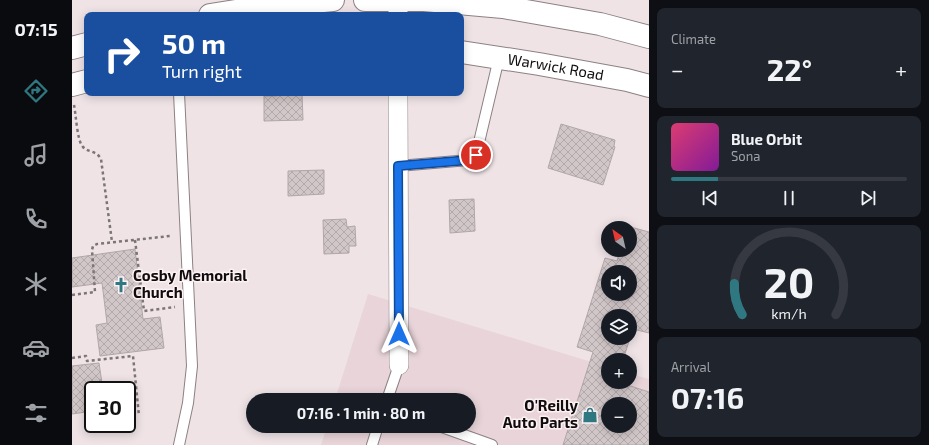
<!DOCTYPE html>
<meta charset="utf-8">
<style>
:root{--surface:#171b24;--page:#20242c;--text:#f1f3f6;--muted:#9ea1a6;--line:#363941;--accent:#307881}
body{margin:0;font-family:"Exo 2",sans-serif;background:var(--page);color:var(--text);height:100vh;display:flex;flex-direction:column;font-size:15px;white-space:nowrap}
*{box-sizing:border-box;margin:0}
p{font-size:13px;color:var(--muted)}
.icon{flex:none;width:22px;height:22px;fill:none;stroke:currentColor;stroke-width:2;stroke-linecap:round;stroke-linejoin:round}
.map{position:relative;flex:1;overflow:hidden}
.panel{display:flex;flex-direction:column;gap:8px;padding:8px;background:#0d0f14;width:280px}
.panel>*{flex:none}
.guide{position:absolute;left:12px;top:12px;width:380px;height:84px;border-radius:8px;box-shadow:0 2px 10px #0003;background:#1a4fa0;color:#fff;overflow:hidden}
.needle{width:26px;rotate:326deg}
.buttons{position:absolute;left:529px;top:221px;display:grid;gap:8px}
.buttons a{display:grid;place-items:center;width:36px;height:36px;border-radius:50%;background:var(--surface);box-shadow:0 2px 10px #0003;font-size:20px}
.speed{position:absolute;left:12px;top:381px;display:flex;gap:8px;font-size:20px;font-weight:700;text-align:center}
.speed>*{display:grid;place-content:center;width:52px;height:52px;border-radius:50%;background:var(--surface);box-shadow:0 2px 10px #0003;line-height:1}
.speed .limit{border:2px solid #111;border-radius:6px;background:#fff;color:#111}
.pin{position:absolute;display:grid;place-items:center;width:34px;height:34px;color:#fff;margin:-17px;border:2px solid #fff;border-radius:50%;box-shadow:0 1px 4px #0007}
.me{position:absolute;width:44px;margin:-22px;rotate:0deg;stroke-linejoin:round;filter:drop-shadow(0 0 3px #0008)}
.turn{display:flex;align-items:center;gap:14px;height:84px;padding:0 12px;font-size:18px}
.turn .icon{width:52px;height:52px;stroke-width:2.5}
.turn b{display:block;font-size:28px;line-height:34px}
.big{font-size:30px;font-weight:700;line-height:1.1}
.panel .tile{flex:1;display:flex;flex-direction:column;justify-content:center;gap:6px;min-width:0;padding:0 14px;border-radius:8px;background:var(--page)}
.panel .dial{align-items:center;gap:0}
.dial svg{height:104px;overflow:visible;fill:none;stroke:var(--line);stroke-width:7;stroke-linecap:round;text-anchor:middle}
.dial text{fill:var(--text);stroke:none}
.song{display:flex;align-items:center;gap:12px}
.cover{width:48px;height:48px;border-radius:6px;background:linear-gradient(135deg,hsl(340 70% 55%),hsl(290 70% 35%))}
.played{height:4px;border-radius:2px;background:linear-gradient(90deg,var(--accent) 20%,var(--line) 20%)}
.keys{display:flex;justify-content:space-around;direction:ltr}
.heat{display:flex;justify-content:space-between;align-items:center;font-size:22px;direction:ltr}
.trip{position:absolute;left:174px;top:393px;width:230px;height:40px;border-radius:20px;background:var(--surface);box-shadow:0 2px 10px #0003;font-weight:700;line-height:40px;text-align:center}
main{display:flex;flex:1;min-height:0}
.tabs{display:flex;flex-direction:column;width:72px;justify-content:space-around;align-items:center;background:#090b0e;color:var(--muted)}
.tabs .icon{width:28px;height:28px}
.tabs .selected{color:var(--accent)}
.tabs b{font-size:18px;color:var(--text)}
.map>svg:first-child{display:block}
.built{fill:#e8d4d9;fill-rule:evenodd}
.building{fill:url(#building-cross-hatch);stroke:#b1a6a9;fill-rule:evenodd}
.lines{fill:none;stroke-linecap:round;stroke-linejoin:round}
.service-casing{stroke:#8c8183;stroke-width:12}
.minor-casing{stroke:#8c8183;stroke-width:20}
.secondary-casing{stroke:#8c8183;stroke-width:24}
.path{stroke:#7c7476;stroke-width:2.5;stroke-dasharray:3 3;stroke-linecap:butt}
.service{stroke:#fff;stroke-width:10}
.minor{stroke:#fff;stroke-width:19}
.secondary{stroke:#fff;stroke-width:22}
.route-casing{stroke:#114b97;stroke-width:10}
.route{stroke:#1a73e8;stroke-width:7}
.labels{text-anchor:middle;stroke-width:3;stroke-linejoin:round;paint-order:stroke}
.street-label{font-size:15px;fill:#100c0d;stroke:#fcf1f3}
.poi-label{font-size:15px;font-weight:bold;fill:#100c0d;stroke:#fcf1f3;text-anchor:start}
</style>
<main>
<nav class="tabs">
<b>07:15</b>
<svg class="icon selected" aria-label="directions" viewBox="0 0 24 24"><path d="M12 3l9 9-9 9-9-9zM9 14v-3h6M13 9l2 2-2 2"/></svg>
<svg class="icon" aria-label="music" viewBox="0 0 24 24"><path d="M9 18V5l10-2v13"/><circle cx="6" cy="18" r="3"/><circle cx="16" cy="16" r="3"/></svg>
<svg class="icon" aria-label="phone" viewBox="0 0 24 24"><path d="M5 4h4l2 5-3 2q2 4 5 5l2-3 5 2v4C11 20 4 13 5 4z"/></svg>
<svg class="icon" aria-label="climate" viewBox="0 0 24 24"><path d="M12 3v18M4 7l16 10M4 17L20 7"/></svg>
<svg class="icon" aria-label="car" viewBox="0 0 24 24"><path d="M5 17H2v-5l4-1 3-4h7l3 4 3 1v5h-3M9 17h6M6 11h13"/><circle cx="7" cy="17" r="2"/><circle cx="17" cy="17" r="2"/></svg>
<svg class="icon" aria-label="filters" viewBox="0 0 24 24"><path d="M4 7h16M4 17h16"/><circle cx="9" cy="7" r="2"/><circle cx="15" cy="17" r="2"/></svg>
</nav>
<div class="map">
<svg width="577" height="445" viewBox="0 0 577 445">
<defs>
<pattern id="building-cross-hatch" width="8" height="8" patternUnits="userSpaceOnUse"><rect width="8" height="8" fill="#d1c6c8"/><path d="M0 0l8 8M0 8l8-8" fill="none" stroke="#b2a9ab"/></pattern>
</defs>
<rect width="100%" height="100%" fill="#efe3e6"/>
<!-- built -->
<path class="built" d="M296 294 536 367V382H558V374L577 379V445H249L255 426H397V400H263ZM536 404H558V426H536Z"/>
<!-- building -->
<path class="building" d="M205 93 230 94 231 120 192 121V96H205Z
M489 124 543 140 542 146 543 147 531 185 476 168Z
M252 170V194L216 196V171Z
M402 199 403 231 378 233 377 200Z
M274 219 275 227 283 226 284 246H277V253L252 254 251 220Z
M555 226 577 232V333L561 329 558 338V316H536V338H558L551 360H536V382H546L577 392V445H491L521 352 505 347 533 258 545 261 548 250H558V228H555ZM536 272H558V294H536ZM536 404H558V426H536Z
M63 249 71 319 88 317 92 348 28 356 24 325 35 323 30 283 0 287V258Z
M27 363 31 390H21V411L0 414V366Z"/>
<g class="lines">
<defs>
<path id="service" d="M107 93 120 366 116 403 107 445
M326 166 397 160 404 155 427 58
M315 400 327 365
M367 426 420 445
M300 445 306 426"/>
<path id="minor" d="M326 0V15
M326 93 327 365"/>
<g id="secondary">
<path d="M293 0H352L431 7 528 24 577 37"/>
<path d="M138 15 190 7 261 0"/>
<path d="M0 48 15 44"/>
<path id="s1" d="M389 52 467 64 555 80 577 86"/>
<path d="M0 85 15 81"/>
</g>
</defs>
<!-- service casing -->
<use href="#service" class="service-casing"/>
<!-- minor casing -->
<use href="#minor" class="minor-casing"/>
<!-- secondary casing -->
<use href="#secondary" class="secondary-casing"/>
<!-- path -->
<path class="path" d="M2 105C4 114 5 141 11 147 17 153 24 150 29 159L40 242
M63 240 72 311 103 307
M0 295 23 292 20 250 21 246 25 244 98 236
M0 358 14 356 15 361 61 356 67 416"/>
<!-- service -->
<use href="#service" class="service"/>
<!-- minor -->
<use href="#minor" class="minor"/>
<!-- secondary -->
<use href="#secondary" class="secondary"/>
</g>
<g class="lines">
<defs>
<path id="route" d="M327 334 326 166 397 160 404 155"/>
</defs>
<!-- route casing -->
<use href="#route" class="route-casing"/>
<!-- route -->
<use href="#route" class="route"/>
</g>
<!-- icons -->
<defs>
<symbol id="church-bare" viewBox="-9 -9 18 18"><path d="M-1.2-6h2.4v3.5h3.3v2.4h-3.3V6h-2.4V-.1h-3.3v-2.4h3.3Z" fill="#307881" stroke="#fcf1f3" stroke-width="2.5" paint-order="stroke"/></symbol>
<symbol id="shop-bare" viewBox="-9 -9 18 18"><path d="M-5-2.5h2.3a2.7 3.5 0 0 1 5.4 0H5L5.5 6h-11ZM-1.5-2.5h3a1.5 2.3 0 0 0-3 0Z" fill="#307881" stroke="#fcf1f3" stroke-width="2.5" paint-order="stroke"/></symbol>
</defs>
<g fill-rule="evenodd">
<use href="#church-bare" x="38" y="274" width="22" height="22"/>
<use href="#shop-bare" x="507" y="404" width="22" height="22"/>
</g>
<g class="labels">
<!-- street labels -->
<g class="street-label">
<text dy="5" stroke="none"><textPath href="#s1" startOffset="96">Warwick Road</textPath></text>
</g>
<!-- poi labels -->
<g class="poi-label">
<text x="61" y="281">Cosby Memorial<tspan x="61" dy="17">Church</tspan></text>
<text x="506" y="411" text-anchor="end">O'Reilly<tspan x="506" dy="17">Auto Parts</tspan></text>
</g>
</g>
</svg>
<div class="buttons">
<a><svg class="needle" viewBox="-14 -14 28 28"><path d="M0-13l5 13h-10z" fill="#e53935"/><path d="M0 13l5-13h-10z" fill="#9ea1a6"/></svg></a>
<a><svg class="icon" aria-label="sound" viewBox="0 0 24 24"><path d="M4 9h4l5-4v14l-5-4H4zM17 9q2 3 0 6"/></svg></a>
<a><svg class="icon" aria-label="layers" viewBox="0 0 24 24"><path d="M12 4l9 5-9 5-9-5zM3 14l9 5 9-5"/></svg></a>
<a>+</a>
<a>−</a>
</div>
<div class="speed"><div class="limit">30</div></div>
<div class="pin" style="left:404px;top:155px;background:#d93025"><svg class="icon" aria-label="arrive" viewBox="0 0 24 24"><path d="M6 21V4h12l-3 4 3 4H6"/></svg></div>
<svg class="me" style="left:327px;top:334px" viewBox="-20 -20 40 40"><path d="M0-17L14 15 0 8-14 15z" fill="#1a73e8" stroke="#fff" stroke-width="4"/></svg>
<div class="trip">07:16 · 1 min · 80 m</div>
<div class="guide">
<div class="turn"><svg class="icon" aria-label="right" viewBox="0 0 24 24"><path d="M7 20v-9h11M14 6l5 5-5 5"/></svg><div><b>50 m</b>Turn right</div></div>
</div>
</div>
<section class="panel">
<div class="tile"><p>Climate</p>
<div class="heat"><a>−</a><b class="big">22°</b><a>+</a></div>
</div>
<div class="tile">
<div class="song"><i class="cover"></i><div><b>Blue Orbit</b><p>Sona</p></div></div>
<div class="played"></div>
<div class="keys"><svg class="icon" aria-label="previous" viewBox="0 0 24 24"><path d="M18 5L8 12l10 7zM5 5v14"/></svg><svg class="icon" aria-label="pause" viewBox="0 0 24 24"><path d="M8 5v14M16 5v14"/></svg><svg class="icon" aria-label="next" viewBox="0 0 24 24"><path d="M6 5l10 7-10 7zM19 5v14"/></svg></div>
</div>
<div class="tile dial"><svg viewBox="0 0 100 80">
<path d="M14 69A42 42 0 1 1 86 69"/>
<path d="M14 69A42 42 0 0 1 8 45" stroke="#307881"/>
<text x="50" y="56" font-size="32" font-weight="700">20</text>
<text x="50" y="72" font-size="11">km/h</text>
</svg></div>
<div class="tile"><p>Arrival</p><b class="big">07:16</b></div>
</section>
</main>
